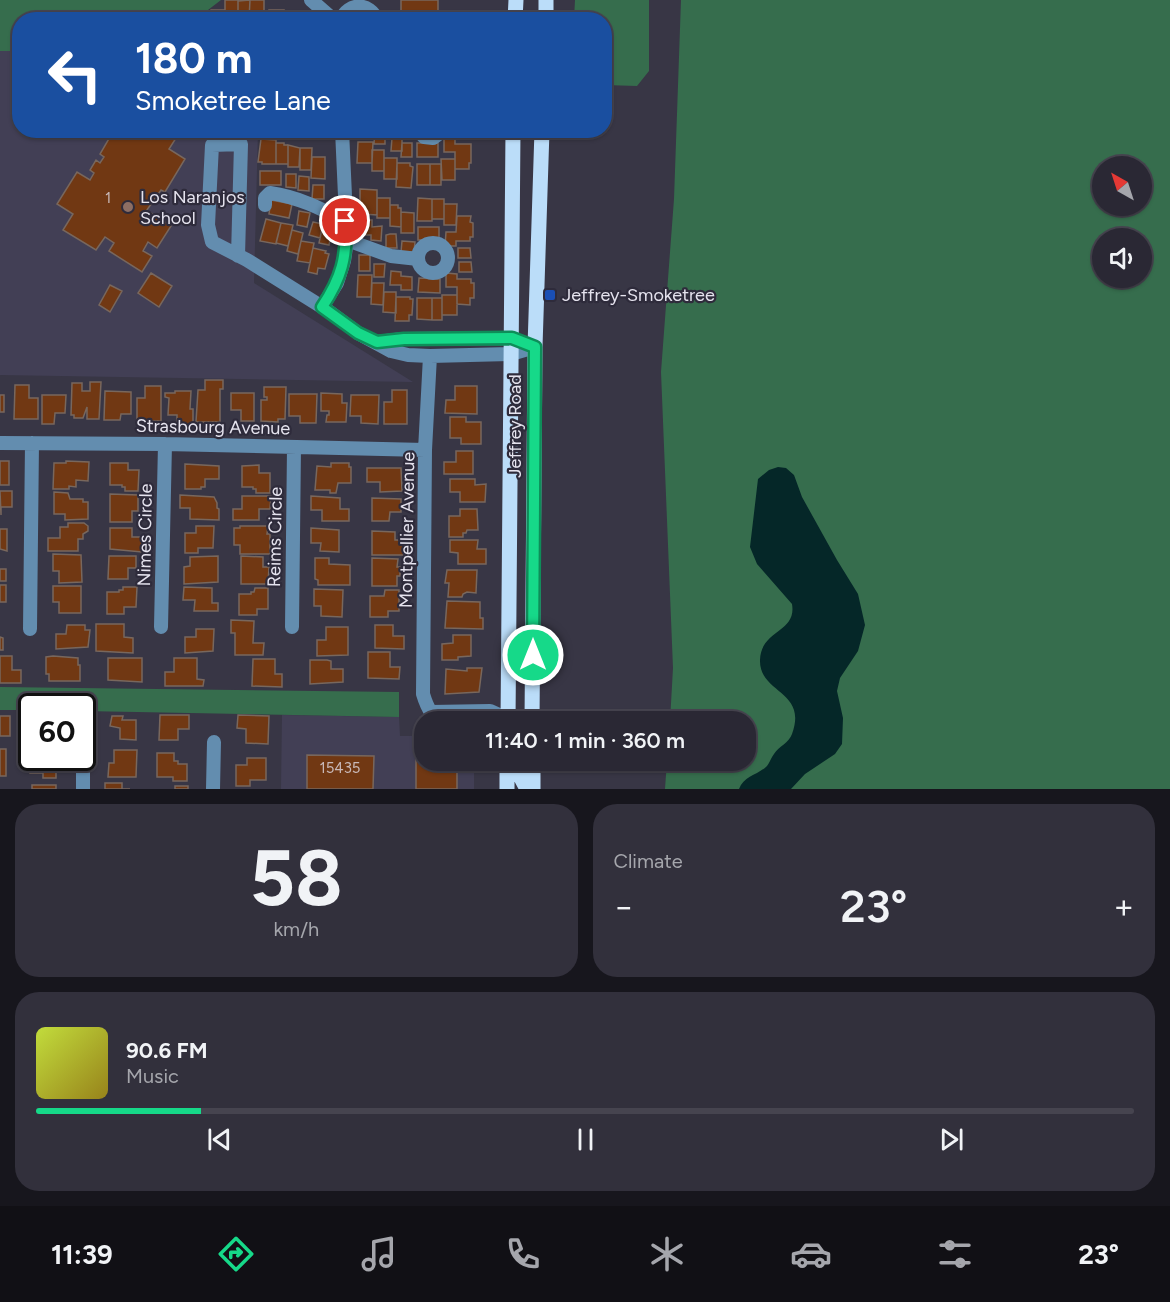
<!DOCTYPE html>
<meta charset="utf-8">
<style>
:root{--surface:#2a2834;--page:#32303c;--text:#f1f3f6;--muted:#a5a6ac;--line:#46444f;--accent:#16d989}
body{margin:0;font-family:Figtree,sans-serif;background:var(--page);color:var(--text);height:100vh;display:flex;flex-direction:column;font-size:22px;white-space:nowrap}
*{box-sizing:border-box;margin:0}
p{font-size:20px;color:var(--muted)}
.icon{flex:none;width:33px;height:33px;fill:none;stroke:currentColor;stroke-width:2;stroke-linecap:round;stroke-linejoin:round}
.map{position:relative;height:789px;overflow:hidden}
.sheet{display:flex;flex-direction:column;gap:15px;padding:15px;background:#17161d;flex:1}
.sheet>*{flex:none}
.guide{position:absolute;left:12px;top:12px;width:600px;height:126px;border-radius:24px;box-shadow:0 2px 4px #0004,0 0 0 2px var(--line);background:#1a4fa0;color:#fff;overflow:hidden}
.needle{width:39px;rotate:321deg}
.buttons{position:absolute;left:1092px;top:156px;display:grid;gap:12px}
.buttons a{display:grid;place-items:center;width:60px;height:60px;border-radius:50%;background:var(--surface);box-shadow:0 2px 4px #0004,0 0 0 2px var(--line);font-size:30px}
.speed{position:absolute;left:18px;top:693px;display:flex;gap:12px;font-size:30px;font-weight:700;text-align:center}
.speed>*{display:grid;place-content:center;width:78px;height:78px;border-radius:50%;background:var(--surface);box-shadow:0 2px 4px #0004,0 0 0 2px var(--line);line-height:1}
.speed .limit{border:3px solid #111;border-radius:9px;background:#fff;color:#111}
.pin{position:absolute;display:grid;place-items:center;width:51px;height:51px;color:#fff;margin:-26px;border:3px solid #fff;border-radius:50%;box-shadow:0 2px 6px #0007}
.me{position:absolute;width:66px;margin:-33px;rotate:0deg;stroke-linejoin:round;filter:drop-shadow(0 0 4px #0008)}
.turn{display:flex;align-items:center;gap:21px;height:126px;padding:0 24px;font-size:27px}
.turn .icon{width:78px;height:78px;stroke-width:2.5}
.turn b{display:block;font-size:42px;line-height:51px}
.big{font-size:45px;font-weight:600;line-height:1.1}
.sheet .widget{flex:1;display:flex;flex-direction:column;justify-content:center;gap:9px;min-width:0;padding:0 21px;border-radius:24px;background:var(--page)}
.sheet .dial{align-items:center;gap:0}
.dial b{font-size:78px;line-height:1}
.song{display:flex;align-items:center;gap:18px}
.cover{width:72px;height:72px;border-radius:9px;background:linear-gradient(135deg,hsl(70 70% 55%),hsl(50 70% 35%))}
.played{height:6px;border-radius:3px;background:linear-gradient(90deg,var(--accent) 15%,var(--line) 15%)}
.keys{display:flex;justify-content:space-around;direction:ltr}
.heat{display:flex;justify-content:space-between;align-items:center;font-size:33px;direction:ltr}
.sheet .tiles{flex:1;display:grid;gap:15px;grid-template-columns:1fr 1fr}
.widget:last-child{grid-column:span 2}
.trip{position:absolute;left:414px;top:711px;width:342px;height:60px;border-radius:24px;background:var(--surface);box-shadow:0 2px 4px #0004,0 0 0 2px var(--line);font-weight:600;line-height:60px;text-align:center}
.tabs{display:flex;height:96px;justify-content:space-around;align-items:center;background:#111015;color:var(--muted)}
.tabs .icon{width:42px;height:42px}
.tabs .selected{color:var(--accent)}
.tabs b{font-size:27px;color:var(--text)}
.map>svg:first-child{display:block}
.built{fill:#423f55}
.green{fill:#366d4d;fill-rule:evenodd}
.water{fill:#052728}
.building{fill:#713813;stroke:#78675d;stroke-width:1.5}
.lines{fill:none;stroke-linecap:round;stroke-linejoin:round}
.minor{stroke:#638daf;stroke-width:14}
.major{stroke:#bbddf9;stroke-width:15}
.route-casing{stroke:#0e8d59;stroke-width:15}
.route{stroke:#16d989;stroke-width:10}
.education-dot{fill:#8d6e63;stroke:#2e2b3b;stroke-width:2}
.transit-dot{fill:#1a4fb4;stroke:#2e2b3b;stroke-width:2}
.labels{text-anchor:middle;stroke-width:4.5;stroke-linejoin:round;paint-order:stroke}
.number-label{font-size:15px;fill:#c8b8b7}
.poi-label{font-size:18px;fill:#e5e3ee;stroke:#2e2b3b;text-anchor:start}
.street-label{font-size:18px;fill:#e5e3ee;stroke:#2e2b3b}
</style>
<div class="map">
<svg width="1170" height="789" viewBox="0 0 1170 789">
<rect width="100%" height="100%" fill="#383645"/>
<!-- built -->
<path class="built" d="M0 51H19L20 130 258 131 254 283 413 382 0 375Z
M282 715 399 717 400 736H424V760L474 761V789H281Z"/>
<!-- green -->
<path class="green" d="M0 0H221L208 10V19L20 20 19 51H0Z
M575 0H649V71L637 86 605 85 604 20 574 19Z
M681 0H1170V789H665L667 761 746 760V722L670 721 673 668 661 372 674 199ZM1102 166H1142V206H1102ZM1102 238H1142V278H1102Z
M0 687 399 692V717L83 711 82 706H32L31 710H0Z"/>
<!-- water -->
<path class="water" d="M778 467 786 468 794 475 802 497 837 560 858 594 865 625 858 651 840 678 837 691 843 718 842 744 835 754 805 774 791 789H739C744 776 758 775 767 766 770 762 771 758 774 754 779 746 789 743 792 734 808 690 759 694 760 660 761 629 797 633 792 604L757 564 750 547 758 479 769 470Z"/>
<!-- building -->
<path class="building" d="M225 0H238V19H225Z
M250 0 249 20 238 19V1Z
M250 0H264V20H249Z
M401 0H438V20H401Z
M211 10H225V20H208Z
M269 10H284L283 20H269Z
M114 130H171L178 135 169 149 185 159 165 192 161 190 144 214 148 217 151 213 171 226 157 248 148 242 143 251 152 256 142 272 109 251 114 243 105 237 96 250 63 230 73 214 57 204 77 172 90 180 94 173 90 170 96 160 100 163 104 157 100 154Z
M303 130H320V132H318V139H303Z
M359 130H370V136H359Z
M375 130H385V144H374Z
M457 130H470V137H457Z
M392 138H402V151H391Z
M261 139 276 140V164H262V162H258Z
M444 139H455V144H471V163H469V169H455V152H444Z
M358 142H373L372 163H357Z
M276 143H284V145H288V164H276Z
M402 143H412V157H401Z
M417 143H438V157H417Z
M288 145 300 148 299 167H288Z
M300 148H312L311 170H300Z
M372 150H384V171H372Z
M312 157H325V179L311 178Z
M384 158H397V179H384Z
M441 159H455V180H442Z
M397 163H410V166L413 167 411 188 396 187Z
M417 164H430V185H417Z
M430 164H441V185H430Z
M260 171H281V185H260Z
M286 174H296V188L286 187Z
M299 176 309 177V191L298 190Z
M313 185H324V199H312Z
M360 189 377 190V215L363 214V212H360Z
M377 198H390V218H377Z
M418 198 432 199V221H417Z
M432 199H444V219H432Z
M271 200 292 204 289 218 269 214Z
M444 204H457L456 225H444Z
M390 205H398V208H401V227L390 226Z
M299 211 310 213 307 227 297 225Z
M401 212 414 213V233H401Z
M457 216H471L470 222 473 223V237H470V241H456V246H445L446 232H456Z
M266 219 281 223 276 244 260 241Z
M361 220H372V227L382 226 381 241 371 240V235H361Z
M313 222 323 224 320 238 309 235Z
M281 223 293 225 288 246 276 243Z
M418 227H439V240H418Z
M322 229 332 231 329 245 319 243Z
M292 230 303 233 298 254 287 251Z
M390 234H396L397 248H386V235Z
M301 241 314 243 310 263 297 261Z
M402 241 415 242 414 252H401Z
M313 248 326 251 325 253 329 254 325 269 318 268 317 274 308 272Z
M458 248H470L471 258H458Z
M359 255H370V271H359Z
M459 262H471L472 272H459Z
M374 264H385L384 277H374Z
M391 271 401 272V276L412 277V290H401V285H390Z
M151 273 172 286 159 307 138 293Z
M446 273 457 274V279H471V283H474V298H470V305L457 304V287H446Z
M358 275H372L371 297H357Z
M419 278 440 279V293L418 292Z
M372 283H384L383 305 371 304Z
M110 285 122 291 110 312 99 305Z
M384 292H396V313L383 312Z
M442 295H457V315H442Z
M396 297H410V299H413L412 315H409V321H395Z
M417 298H432V320L417 319Z
M432 298H442V320H432Z
M205 380H223V389H220V422H196L198 390H205Z
M90 382H101L99 419H87V407L83 418H74V415H71L72 383H82V391H90Z
M15 385H29V398H38V419H14Z
M145 386H161V421H137V398H145Z
M455 386H477V414L445 413 446 400H455Z
M264 387H286L285 419H278V422L261 421V400H267V397H264Z
M392 390H407V424H384V402H392Z
M105 391 131 392V414H121L120 420H104Z
M175 391H191L190 409H193V425H177V415H168L169 398 165 397V393H175Z
M231 393H254V421H241V410H231Z
M321 393 342 394V403H347L346 422H326L327 415H329V411H321Z
M289 394H317L316 423H300V416H289Z
M0 395H4V412H0Z
M42 395H66L65 413H55L54 424H42Z
M351 395H379L378 424 361 423V416H350Z
M450 417H466V422H481V444H461V438H450Z
M456 451H473V474H444V462H456Z
M0 461H9V485H0Z
M66 461 89 462 88 481 76 480V487L69 486V489H53L54 463H66Z
M110 463H128V470H139L138 491H125V487H122V485H110Z
M331 463H349V467H351V483H338L336 493H330V490H315L317 466 331 467Z
M185 464 219 466V479H205V487H201V489H185Z
M259 465V473H270V493H256V489H253V487H242V466Z
M367 468H401L402 491 380 492V482H367Z
M450 479H475V485L486 484 485 502H460V492H450Z
M0 491H12V507H1V515Z
M54 492 68 493 70 499H83V502H88V519L65 520V514H54Z
M110 494 138 495V511H132V522H110Z
M180 495 214 497 217 503V508L219 509V520L190 519V508H180Z
M242 496H271L270 509H259V520H233V509H242Z
M311 496 340 498V509H349V521H322V510H311Z
M372 498 401 499V512H390L389 521H372Z
M460 509H477L478 530H467L466 533H463V537H449V516H460Z
M68 523H84L88 526V531L83 534V539H78V551H48V538H60V527H68Z
M196 526H214L213 548H198V553H185V533H196Z
M240 526H268L267 534H270V554H240V545H234V528H240Z
M110 528H132V537H142V552L110 549Z
M311 528 339 530V552L320 551 321 543H311Z
M0 529H7V551L0 549Z
M372 531 395 532V540H405V555H372Z
M450 540H478L477 549H486V564H458V553L450 552Z
M53 554 81 555 82 582 59 583V571H53Z
M109 556H136V568H128V579H108Z
M218 556V582L184 584V567L190 566V557Z
M241 556 263 557V567H269L268 584H241Z
M315 558H329V564L350 565V585H318V580L315 579Z
M372 558 398 559 397 567H400V576H397V586H372Z
M0 569H6V581H0Z
M447 570H477L476 593 467 592 463 594 462 597H448L449 583H445Z
M0 585H6V602H0Z
M53 586H81V613H59V602H53Z
M123 587H137L136 607H124V614H107V592H119V590H123Z
M184 587 212 588V603H218V611H194L195 600H183Z
M255 588H268V609H257V615H239V594H251V592H254Z
M314 589 343 590 342 617 321 616V606H314Z
M385 590H399V611H388V617H370V596H384Z
M447 601 480 602V618H483V629L445 628Z
M231 620 254 621 253 643H264L263 655H235V633H231Z
M96 624H124V637L133 638V653L96 651Z
M67 625H85V630H90L88 647 56 649V634H66Z
M375 625H393V636H404V649L375 648Z
M326 627H348V655L317 656V640H326Z
M196 629H214L213 651 185 653V637H196Z
M453 635H471V656L458 657V660H442V644L453 643Z
M0 637 3 638V650H0Z
M368 652H390V667H400L399 679 368 678Z
M0 656H12V670H21V683H0Z
M53 656 78 658V665H80V681H49V674H46V657Z
M108 658H142V682L108 680Z
M174 658H197V679L204 680 203 686H165V672H174Z
M253 659H275V674H282V687L252 686Z
M310 660H327L331 661V669H343V682L310 684Z
M467 668H482L479 692 445 694 446 669 467 671Z
M160 715H189V729H178V740H159Z
M238 715 269 716 268 744 246 743V729L237 728Z
M0 716H10V736H0Z
M112 716H123L122 720H136V740L120 739V728L110 726Z
M24 717H32V745H25L26 739H24Z
M0 749H6V776H0Z
M114 750H137L136 777H108L109 763H114Z
M30 752 32 758H46V760H50L49 765H56V778H43V773H30Z
M157 753H174V761H178V764H187V781H173V777H157Z
M307 755 374 756 373 789H307Z
M247 758H266V780H250V786H236V765H247Z
M416 758 424 759V760H457V789H416Z
M105 783H122V789H130H105Z
M32 785H56V789H32Z
M175 786H188V789H175Z"/>
<g class="lines">
<!-- minor -->
<path class="minor" d="M311 0 334 20
M341 20C348 2 370 2 377 20
M418 130 424 137 433 138 444 130
M265 205V198L270 193C298 197 320 208 345 221
M347 240 391 256 418 259
M418 258a15 15 0 1 1 30 0a15 15 0 1 1-30 0Z
M238 256 241 144 212 145 208 225 212 242 247 260 327 310 358 333 391 351 408 355 430 356 511 354 535 347
M322 307 337 283 344 261 347 240 342 130
M377 342 403 339 511 338 522 342
M430 356 425 450 423 694C426 704 431 718 442 722
M0 443 165 444 425 450
M161 627 165 444
M292 627 294 447
M30 629 32 443
M431 712 490 711 508 719
M83 739V789
M213 789 214 742"/>
<!-- major -->
<path class="major" d="M515 20 516 0
M546 20V0
M508 722 513 130
M532 722 535 347 542 130
M520 760V776L527 789
M533 760V789
M507 789V760"/>
</g>
<g class="lines">
<defs>
<path id="route" d="M345 221C348 256 341 279 322 307L358 333 377 342 404 339 512 338 535 347 533 655"/>
</defs>
<!-- route casing -->
<use href="#route" class="route-casing"/>
<!-- route -->
<use href="#route" class="route"/>
</g>
<!-- markers -->
<circle class="education-dot" cx="128" cy="207" r="6"/>
<rect class="transit-dot" x="544" y="289" width="12" height="12" rx="3"/>
<g class="labels">
<!-- number labels -->
<g class="number-label">
<text x="108" y="203">1</text>
<text x="340" y="773">15435</text>
</g>
<!-- poi labels -->
<g class="poi-label">
<text x="140" y="203">Los Naranjos<tspan x="140" dy="21">School</tspan></text>
<text x="562" y="301">Jeffrey-Smoketree</text>
</g>
<!-- street labels -->
<g class="street-label">
<text transform="translate(515 426) rotate(-90)" y="6">Jeffrey Road</text>
<text transform="translate(213 427) rotate(1)" y="6">Strasbourg Avenue</text>
<text transform="translate(407 530) rotate(-89)" y="6">Montpellier Avenue</text>
<text transform="translate(145 535) rotate(-89)" y="6">Nimes Circle</text>
<text transform="translate(275 537) rotate(-89)" y="6">Reims Circle</text>
</g>
</g>
</svg>
<div class="buttons">
<a><svg class="needle" viewBox="-14 -14 28 28"><path d="M0-13l5 13h-10z" fill="#e53935"/><path d="M0 13l5-13h-10z" fill="#a5a6ac"/></svg></a>
<a><svg class="icon" aria-label="sound" viewBox="0 0 24 24"><path d="M4 9h4l5-4v14l-5-4H4zM17 9q2 3 0 6"/></svg></a>
</div>
<div class="speed"><div class="limit">60</div></div>
<div class="pin" style="left:345px;top:221px;background:#d93025"><svg class="icon" aria-label="arrive" viewBox="0 0 24 24"><path d="M6 21V4h12l-3 4 3 4H6"/></svg></div>
<svg class="me" style="left:533px;top:655px" viewBox="-20 -20 40 40"><circle r="17" fill="#16d989" stroke="#fff" stroke-width="3"/><path d="M0-11L8 9 0 5-8 9z" fill="#fff"/></svg>
<div class="trip">11:40 · 1 min · 360 m</div>
<div class="guide">
<div class="turn"><svg class="icon" aria-label="left" viewBox="0 0 24 24"><path d="M17 20v-9H6M10 6l-5 5 5 5"/></svg><div><b>180 m</b>Smoketree Lane</div></div>
</div>
</div>
<section class="sheet">
<div class="tiles">
<div class="widget dial"><b>58</b><p>km/h</p></div>
<div class="widget"><p>Climate</p>
<div class="heat"><a>−</a><b class="big">23°</b><a>+</a></div>
</div>
<div class="widget">
<div class="song"><i class="cover"></i><div><b>90.6 FM</b><p>Music</p></div></div>
<div class="played"></div>
<div class="keys"><svg class="icon" aria-label="previous" viewBox="0 0 24 24"><path d="M18 5L8 12l10 7zM5 5v14"/></svg><svg class="icon" aria-label="pause" viewBox="0 0 24 24"><path d="M8 5v14M16 5v14"/></svg><svg class="icon" aria-label="next" viewBox="0 0 24 24"><path d="M6 5l10 7-10 7zM19 5v14"/></svg></div>
</div>
</div>
</section>
<nav class="tabs">
<b>11:39</b>
<svg class="icon selected" aria-label="directions" viewBox="0 0 24 24"><path d="M12 3l9 9-9 9-9-9zM9 14v-3h6M13 9l2 2-2 2"/></svg>
<svg class="icon" aria-label="music" viewBox="0 0 24 24"><path d="M9 18V5l10-2v13"/><circle cx="6" cy="18" r="3"/><circle cx="16" cy="16" r="3"/></svg>
<svg class="icon" aria-label="phone" viewBox="0 0 24 24"><path d="M5 4h4l2 5-3 2q2 4 5 5l2-3 5 2v4C11 20 4 13 5 4z"/></svg>
<svg class="icon" aria-label="climate" viewBox="0 0 24 24"><path d="M12 3v18M4 7l16 10M4 17L20 7"/></svg>
<svg class="icon" aria-label="car" viewBox="0 0 24 24"><path d="M5 17H2v-5l4-1 3-4h7l3 4 3 1v5h-3M9 17h6M6 11h13"/><circle cx="7" cy="17" r="2"/><circle cx="17" cy="17" r="2"/></svg>
<svg class="icon" aria-label="filters" viewBox="0 0 24 24"><path d="M4 7h16M4 17h16"/><circle cx="9" cy="7" r="2"/><circle cx="15" cy="17" r="2"/></svg>
<b>23°</b>
</nav>
